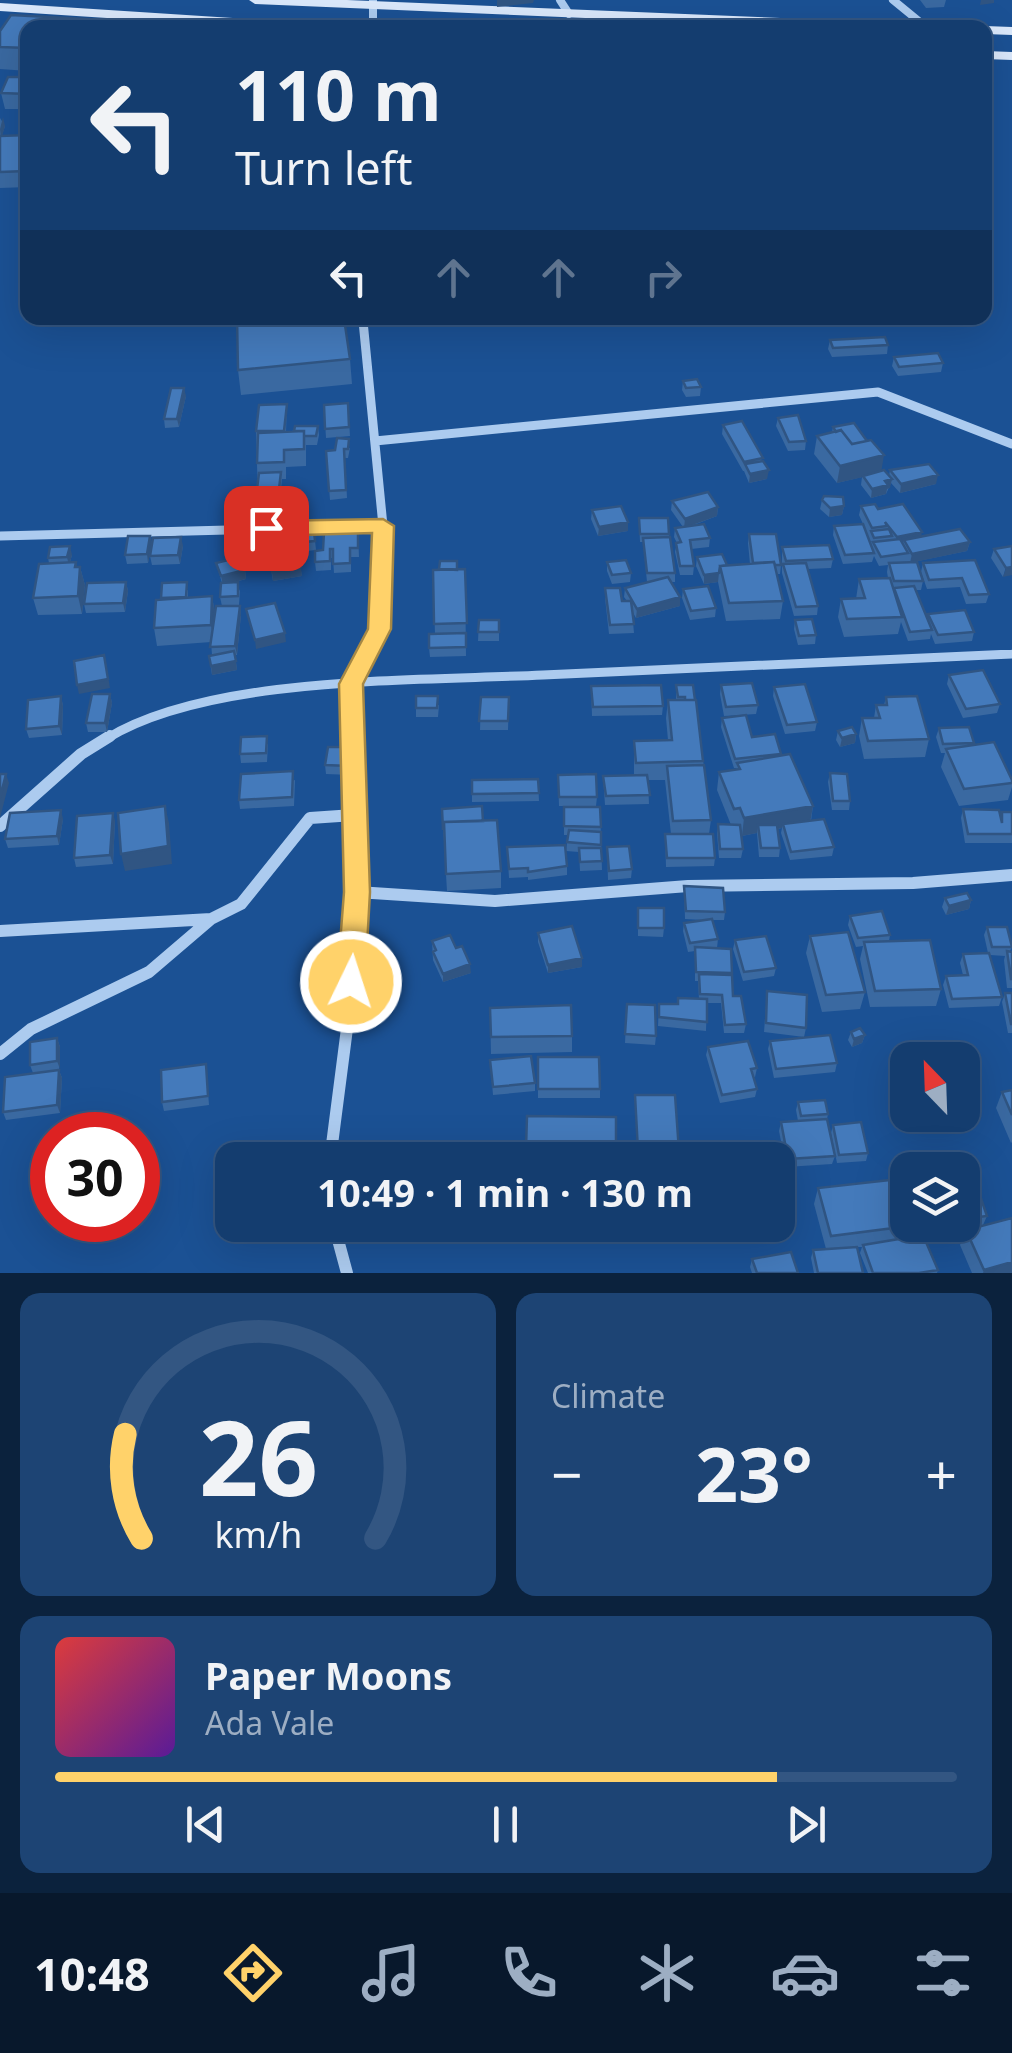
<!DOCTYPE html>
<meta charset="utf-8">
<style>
:root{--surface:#143d6f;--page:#1d4474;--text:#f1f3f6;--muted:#9daec3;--line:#335682;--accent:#ffd26a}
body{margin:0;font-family:"Noto Sans",sans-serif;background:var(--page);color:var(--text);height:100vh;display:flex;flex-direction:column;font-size:38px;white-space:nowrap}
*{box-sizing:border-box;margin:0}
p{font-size:32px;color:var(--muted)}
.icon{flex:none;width:55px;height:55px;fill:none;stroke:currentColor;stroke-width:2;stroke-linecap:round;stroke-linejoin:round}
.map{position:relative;height:1273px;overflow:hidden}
.sheet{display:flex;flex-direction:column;gap:20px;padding:20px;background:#0b223d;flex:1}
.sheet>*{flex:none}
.hud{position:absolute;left:20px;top:20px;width:972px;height:305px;border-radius:20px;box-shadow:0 10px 40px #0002,0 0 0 2px var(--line);background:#143d6f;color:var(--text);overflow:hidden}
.needle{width:65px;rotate:337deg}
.controls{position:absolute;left:890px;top:1042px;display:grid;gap:20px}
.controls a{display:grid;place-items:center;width:90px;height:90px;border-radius:20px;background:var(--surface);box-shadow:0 10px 40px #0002,0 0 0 2px var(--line);font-size:50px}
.speed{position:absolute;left:30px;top:1112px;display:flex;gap:20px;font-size:50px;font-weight:700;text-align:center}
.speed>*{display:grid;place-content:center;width:130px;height:130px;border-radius:50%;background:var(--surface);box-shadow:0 10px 40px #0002,0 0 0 2px var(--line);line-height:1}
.speed .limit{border:15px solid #d22;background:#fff;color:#111}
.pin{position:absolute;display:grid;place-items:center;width:85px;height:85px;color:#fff;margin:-42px;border-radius:20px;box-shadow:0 5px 15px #0006}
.me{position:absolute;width:110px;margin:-55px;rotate:4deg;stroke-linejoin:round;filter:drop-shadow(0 0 8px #0008)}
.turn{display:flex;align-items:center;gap:35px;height:210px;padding:0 50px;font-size:45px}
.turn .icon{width:130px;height:130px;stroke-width:2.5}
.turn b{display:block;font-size:70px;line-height:85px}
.lanes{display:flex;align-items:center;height:95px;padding:0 50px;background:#0003;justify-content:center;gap:50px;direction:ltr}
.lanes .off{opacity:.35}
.big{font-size:75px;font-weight:700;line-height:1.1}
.sheet .widget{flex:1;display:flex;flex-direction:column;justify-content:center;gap:15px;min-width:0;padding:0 35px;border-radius:20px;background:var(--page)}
.sheet .dial{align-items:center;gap:0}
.dial svg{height:260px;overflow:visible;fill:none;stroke:var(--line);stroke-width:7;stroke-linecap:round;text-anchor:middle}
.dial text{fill:var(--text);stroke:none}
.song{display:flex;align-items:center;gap:30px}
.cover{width:120px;height:120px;border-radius:15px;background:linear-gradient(135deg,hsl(0 70% 55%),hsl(270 70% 35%))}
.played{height:10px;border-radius:5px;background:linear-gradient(90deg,var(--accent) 80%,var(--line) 80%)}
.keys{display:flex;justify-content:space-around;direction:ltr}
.heat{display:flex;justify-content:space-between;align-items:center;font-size:55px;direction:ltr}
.sheet .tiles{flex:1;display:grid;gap:20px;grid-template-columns:1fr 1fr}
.widget:last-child{grid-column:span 2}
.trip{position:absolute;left:215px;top:1142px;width:580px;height:100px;border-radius:20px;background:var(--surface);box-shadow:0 10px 40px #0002,0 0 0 2px var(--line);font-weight:700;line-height:100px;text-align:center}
.menu{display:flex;height:160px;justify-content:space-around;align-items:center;background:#08182c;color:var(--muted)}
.menu .icon{width:70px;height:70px}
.menu .current{color:var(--accent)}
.menu b{font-size:45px;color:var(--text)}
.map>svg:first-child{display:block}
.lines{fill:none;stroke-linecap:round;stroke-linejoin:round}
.minor-far2{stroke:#accbef;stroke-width:8}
.minor-far1{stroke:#accbef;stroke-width:9}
.minor{stroke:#accbef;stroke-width:12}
.secondary{fill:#dae8fb;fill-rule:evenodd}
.wall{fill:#3a69a1}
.shaded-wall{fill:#305583}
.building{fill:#447abb;stroke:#305583;stroke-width:2.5}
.route{fill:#ffd26a;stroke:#a68845;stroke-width:2.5}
</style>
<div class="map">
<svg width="1012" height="1273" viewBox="0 0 1012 1273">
<rect width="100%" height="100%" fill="#1b5194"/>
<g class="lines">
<!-- minor-far2 -->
<path class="minor-far2" d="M373 0V28
M560 0 569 14
M893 0 926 27
M363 318 364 323"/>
<!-- minor-far1 -->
<path class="minor-far1" d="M375 441 878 392 1012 444
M0 536 383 526
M106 739C209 675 421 681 543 675 700 668 856 661 1012 654
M353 739 351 684 380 629 383 526 363 321"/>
<!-- minor -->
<path class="minor" d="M0 826 81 754 110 736
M357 892 495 901 688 886 913 883 1012 875
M0 931 211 919
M0 1054 31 1029 149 972 211 919 241 904 310 818 354 815
M330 1160 349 1013 357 892 353 736
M334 1225 347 1273"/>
<!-- secondary -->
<path class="secondary" d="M249 0H347L928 24 934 28H822L255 4Z
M0 3 326 24 332 28H258L0 11Z
M985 26 1012 27V35L985 34V28H980Z
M985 51 1012 52V60L985 59Z"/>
</g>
<!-- wall -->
<path class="wall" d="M920 0H946L944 7 926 8Z
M28 28V71L0 69V31Z
M28 77V109H5L1 93Z
M0 118 5 126 2 135H28V187L0 188Z
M312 321 350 359 352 384 241 395 238 370 284 324Z
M830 340 888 345 887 354 832 357 828 349Z
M894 357 943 363 941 372 898 376 892 366Z
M683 381 701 387 700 396 686 397 682 390Z
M186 396 179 427 165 428 164 419Z
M348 403 350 436 326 438 324 405Z
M287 404 286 432 318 426 319 435 317 445H306V466L286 467V479H282L280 498H258L256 431Z
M778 418 806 441 805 450 788 451 776 426Z
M723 425 763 461 767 479 749 483 744 471H743L722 434Z
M833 427 881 471 889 476 890 470 936 484 900 493 891 483 886 494 871 498 861 485 862 477 837 483 814 454 817 436 832 432Z
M350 448 348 458H345L347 498 330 500 326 451Z
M822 500 844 506 842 515 829 517 820 509Z
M672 501 718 507 717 516 691 526 710 538 709 547 691 549 694 566 693 575H680L675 552 677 543 674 537 675 528 683 527 671 510Z
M861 506 878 509 921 537 970 542 967 551 913 562 923 581 921 590H916L927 619 928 614 974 632 972 641 935 644 931 634 930 639 908 641 901 622 898 634 844 637 838 617 841 599H856L859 579 888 578 887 572 888 565 879 566 874 556 872 562 843 564 833 535 834 526 863 524 859 515Z
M592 510 628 522V531L598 536 591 519Z
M639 518 669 534 675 573V582H671L680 606 636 618 632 611 634 633 609 634 605 598V588L622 601H627L624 597 625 588 647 582 643 542H640Z
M358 530 359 557H351V572L334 573 333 558H331V570L316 571 315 562 323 550Z
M314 531 316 550 297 552 302 576 273 581 268 552 281 550 279 533Z
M749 534 781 565 780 574H777L783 601 780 619 726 621 718 582 704 584 696 566 697 557 727 565 750 564 748 543Z
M150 536 152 545 148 563 127 564 125 555Z
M183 546 180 564 152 565 150 556Z
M1012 546 1003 577 991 558 994 549Z
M782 547 833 559 831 568 808 569 818 606 817 615 794 616 782 573Z
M72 555 70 562H76L77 567H80L85 585 82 614 38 615 33 598 49 563 48 558Z
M975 560 989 594 986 603 966 604 960 587 927 589 921 572 923 563Z
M607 562 631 573 630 582 612 584 607 571Z
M216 563 245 570 246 579 235 582 240 591 239 605 223 606H240L241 615 237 655H235L237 670 212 675 209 656 212 655 211 642 157 646 154 628 161 600 188 590V598L212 596 215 614 222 606 220 597 222 583Z
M465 569 466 656 430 657 429 648 435 634 433 570Z
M126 582 128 591 125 612 86 613 84 604Z
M683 589 716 608 715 617 690 620 682 598Z
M479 620H499V641H478Z
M795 620 816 635 815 644 798 645 794 629Z
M949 675 1000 704 997 713 963 718 947 684Z
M676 685H693L711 820 709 834 715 858 714 866 666 867 665 834H671L665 780H648L649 804 605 805 603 776 634 775V741L668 740 666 718 668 700H676Z
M721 685 758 705 756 714 724 716 720 694Z
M591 686 663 706 662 715 592 716Z
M774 687 817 722 815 731 785 734 773 696Z
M110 694 112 703 107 732H88L86 723Z
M61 696 63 706 62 735 29 738 26 729Z
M481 697H509L508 730H480Z
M886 697 929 739 925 757 864 759 859 736 862 718H874L876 705H884Z
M439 705 438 717H416V708Z
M722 718 781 754V756L813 806 811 821 834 847 832 856 790 860 781 833 782 828 778 829 780 848 779 857H759L757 833 742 836 743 849 741 858H719L717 833 718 824 731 825 717 790 719 772 736 769 737 768H734L721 727Z
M939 728 974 743 973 745 1012 780V787L1008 800 959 806 941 767 945 753H941L936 737Z
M838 731 856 734 855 743 840 747 836 740Z
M268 744 267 762 241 763 240 754Z
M353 747 354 756 351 775 326 774 325 765Z
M830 773 850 801 849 810H832L828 782Z
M558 775 597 797 596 806H559Z
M538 779 539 801 472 802V780Z
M295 780 294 806 240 809 239 800Z
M564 807H600L602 870 580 871 579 852 566 851 568 835H564Z
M442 809 501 871V888L447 891Z
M963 809 1001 816 1002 812H1012V843H965L961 818Z
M63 819 59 845 8 848 5 839Z
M115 821 113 864 76 867 74 858Z
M507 847 567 866V875L528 880V877L509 878Z
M607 847 632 869 631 878 608 880Z
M684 886 725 912 724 920H713L718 939 717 948 731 949 733 996 746 1024 744 1033H724L721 1003H707L706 1031 658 1026 659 1004H677L699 999 698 981H695V951L688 952 683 931 684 923 704 920 685 919Z
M945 898 971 900 969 909 946 915 942 907Z
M638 908 664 928 663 937 638 936Z
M850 916 890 935 889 941 941 989 936 1006 870 1007 860 959 863 946 856 947 848 925Z
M987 927 1012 947 1010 951 1012 952V988H1007L1004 960 1005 956 990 955 1002 997 999 1006 949 1008 943 985 946 976 963 975 960 963 963 954 988 953 984 935Z
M538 933 582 958V967L548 973 538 942Z
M810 936 865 992 860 1009 822 1012 806 953Z
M735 940 776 968 774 976 743 981 733 949Z
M432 941 456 948 471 973 443 982 433 960Z
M767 991 806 1028 804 1037 764 1032Z
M1005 993H1012V1033H1008L1002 1002Z
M627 1004 656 1036 655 1045 625 1043Z
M490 1008 572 1036V1052L491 1054Z
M851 1032 865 1035 862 1043 852 1047 848 1040Z
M57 1038 60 1047 59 1070 62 1078 60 1113 6 1120 3 1112 33 1073 30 1065Z
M770 1041 837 1063 835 1072 774 1078 768 1049Z
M708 1047 757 1068 755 1077H753L757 1089 755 1097 720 1103 706 1055Z
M538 1057 600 1089V1098H538Z
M490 1060 535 1083V1091L493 1095Z
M206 1064 209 1105 164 1111 162 1102Z
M1012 1090V1142L1011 1143 996 1108 1002 1092Z
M635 1095 679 1151 678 1160H638Z
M798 1102 828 1114 827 1119 835 1156 832 1164 786 1167 779 1131 781 1122 798 1121 796 1110Z
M527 1116 616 1149 615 1160H526Z
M833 1125 868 1153 866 1161 837 1163 831 1133Z
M818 1188 908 1225H962V1189L987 1216 983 1225 1012 1273H972L960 1245 964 1234 924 1239 938 1270 937 1273H868L860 1253 862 1247H857L863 1273H814L811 1258 813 1250 826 1249 814 1204Z
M752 1259 798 1273H752L750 1267Z"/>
<!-- shaded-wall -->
<path class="shaded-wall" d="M497 0H534L533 3 497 7Z
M981 0H994V3L980 5Z
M3 117 5 126 1 140 0 129Z
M184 388 186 396 179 427 177 419Z
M884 455 881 473 837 483 840 466Z
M769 470 767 479 749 483 750 474Z
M938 475 936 484 900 493 901 484Z
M892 479 890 488 887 489 886 494 871 498 872 489Z
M844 506 842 515 829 517 830 508Z
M718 507 717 516 684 528 685 519Z
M628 522V531L598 536 599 527Z
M922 532 920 541 904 540 903 544 895 546 897 537Z
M150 536 152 545 148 563 147 554Z
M181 537 183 546 180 564 178 555Z
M970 542 967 551 910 563 912 554Z
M70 546 72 555 69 566 67 557Z
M76 562 80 577V567L85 585 82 614 78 596 75 567Z
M301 567 302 576 273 581 272 572Z
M1012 567V575L1003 577 1006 568Z
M245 570 246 579 223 585 221 576Z
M719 573 718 582 704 584V575Z
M126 582 128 591 125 612 123 603Z
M212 596 215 614 214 642 211 625Z
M680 597V606L636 618 637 609Z
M240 606 241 615 237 655 235 646Z
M285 633 286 642 256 649 255 640Z
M236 661 237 670 212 675 211 666Z
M106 664 110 688 79 694 77 685Z
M110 694 112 703 107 732 105 723Z
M61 696 63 706 62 735 59 726Z
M856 734 855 743 840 747 842 738Z
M6 774 9 783 0 818V798Z
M165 806 169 823 172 864 125 871 121 854Z
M813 806 810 823 783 824 782 828 759 832 758 825 757 833 742 836 744 818Z
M61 810 63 819 59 845 57 836Z
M113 813 115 821 113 864 110 855Z
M971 900 969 909 946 915 949 906Z
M582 958V967L548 973V965Z
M470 964 471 973 443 982V974Z
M865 1035 862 1043 852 1047 854 1039Z
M57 1038 60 1047V1069L57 1061Z
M59 1070 62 1078 60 1113 57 1105Z
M1012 1262V1273H983L984 1270Z"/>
<!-- building -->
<path class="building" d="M11 15 235 27 28 28V48L0 47V31Z
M8 77H28V94L1 93Z
M28 135 26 171 0 172V136Z
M237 318H283L284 324 312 321V318H344L350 359 238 370Z
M885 337 888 345 833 348 830 340Z
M938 353 943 363 899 367 894 357Z
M697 379 701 387 686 388 683 381Z
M171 388H184L177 419H164Z
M348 403 349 427 325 429 324 405Z
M287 404 284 431H256L259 405Z
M798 415 806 441 789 442 778 418Z
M742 421 763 458 744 462 723 425Z
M854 423 867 441 852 444 841 430 836 432 833 427Z
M295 426H318L316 436H304V431H294Z
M841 430 852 444 871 440 884 455 840 466 817 436Z
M304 431V449L284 450V462L257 463 258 433Z
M337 438 349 439 348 449H344L346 490 329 491 326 451 335 450Z
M763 461 769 470 750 474 745 464Z
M929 464 938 475 901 484 890 470Z
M884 470 892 479 885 481 888 485 872 489 863 476Z
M281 472 279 489H257L259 473Z
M708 492 718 507 685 519 672 501Z
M824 496 843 497 844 506 830 508 822 500Z
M875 504 878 509 903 504 922 532 897 537 885 522 887 526 872 528 861 506Z
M621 506 628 522 599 527 592 510Z
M639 518H668L669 534H640Z
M704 524 710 538 690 540 694 566H680L676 543 681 542 675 528Z
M863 524 874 553 845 555 834 526Z
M889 529 892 536 874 538 871 531Z
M960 529 970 542 912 554 904 540Z
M358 530V548H350V563L333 564V549H330V561L315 562V551L323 550 324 532Z
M314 531 315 541 280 544 279 533Z
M749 534H776L781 565H775L774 562 753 563Z
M128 536H150L147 554 125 555Z
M181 537 178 555 150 556 153 538Z
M670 537 675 573H647L643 538Z
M900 539 908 553 881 557 873 542Z
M829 545 833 559 786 561 782 547Z
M70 546 67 557 48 558 50 547Z
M1012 546V567L1006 568 994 549Z
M296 548 301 567 272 572 268 552Z
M722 554 727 565 720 566 719 573 704 575 697 557Z
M240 557 245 570 221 576 216 563Z
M626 560 631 573 612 575 607 562Z
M975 560 989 594 969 595 962 578 929 580 923 563Z
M440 561H457V570L439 569Z
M76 562 75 567H80L78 596 33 598 39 564Z
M774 562 783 601 729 603 720 566Z
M917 562 923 581H894L889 563Z
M806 563 818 606 796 607 783 564Z
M465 569 467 623 434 624 433 570Z
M668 577 680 597 637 609 625 588Z
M890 578 902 617 847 619 841 599 865 598 859 579Z
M126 582 123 603 84 604 87 583Z
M187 582 186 597 161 598 162 583Z
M238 582V596L220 597 221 583Z
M708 586 716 608 691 611 683 589Z
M914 586 932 630 910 632 894 588Z
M605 588H620L622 601H631L634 624 610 625Z
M212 596 211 625 154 628 156 600Z
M275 603 285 633 255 640 246 609Z
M216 606H240L235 646 210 647Z
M965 610 974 632 938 635 928 614Z
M812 619 816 635 799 636 795 620Z
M479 620H499V632H478Z
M466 633V647L429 648V634Z
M234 651 236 661 211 666 209 656Z
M104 655 108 679 77 685 74 661Z
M983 670 1000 704 966 709 949 675Z
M752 683 758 705 726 707 721 685Z
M805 684 817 722 787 725 774 687Z
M661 685 663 706 593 707 591 686Z
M676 685H693L695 700H685V697H678Z
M92 694H110L105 723H86Z
M61 696 59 726 26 729 28 700Z
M416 696H438L437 708H416Z
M917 696 929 739 868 741 862 718H880L876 705H887L886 697Z
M481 697H509L508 721H479Z
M668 700H696L703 761 636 763 634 741 672 740Z
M746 715 752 737 775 734 781 754 735 759 722 718Z
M852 727 856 734 842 738 838 731Z
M969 727 974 743 943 744 939 728Z
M267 736 266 753 240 754 241 737Z
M994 742 1012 780V783L964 789 946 749Z
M328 747H353L350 766 325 765Z
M790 754 813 806 744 818 740 808 734 809 719 772 740 769 737 763Z
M704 765 711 820 673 821 667 766Z
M293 771 292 797 239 800 241 774Z
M830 773 847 774 850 801H833Z
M0 774H6L0 798Z
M596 774 597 797H559L558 775Z
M647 775 650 795 606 796 603 776Z
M538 779 539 793 472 794V780Z
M165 806 168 846 121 854 118 813Z
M482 806 483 821 444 822 443 830 442 809Z
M564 807H600L601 827 564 826Z
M963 809 999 810 1002 823V812H1012V834H968Z
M61 810 57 836 5 839 10 813Z
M113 813 110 855 74 858 77 816Z
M824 819 834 847 791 852 783 824Z
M497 820 501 871 446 874 444 822Z
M718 824 740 825 743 849H720Z
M758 825H777L780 848H761Z
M569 830 601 832V845L567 842Z
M665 834H713L715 858H667Z
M565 845 567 866 528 872V868L509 869 507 847Z
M629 846 632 869 609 871 607 847Z
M579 848H601L602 861 580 862Z
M684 886 723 888 725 912 686 911Z
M967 893 971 900 949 906 945 898Z
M638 908H664V928H638Z
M882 911 890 935 858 938 850 916Z
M712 919 718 939 690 943 684 923Z
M572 926 582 958 548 965 538 933Z
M987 927H1007L1012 947H992Z
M848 932 865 992 826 995 810 936Z
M450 935 456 948 462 946 470 964 443 974 433 952 436 950 432 941Z
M766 936 776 968 744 972 735 940Z
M930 940 941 989 875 991 864 942Z
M695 947 731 949 732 973 696 972Z
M1007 951 1012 952V979H1011Z
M989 953 1002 997 952 999 946 976 968 975 963 954Z
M699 974 732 975 733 996H741L746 1024 725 1025 722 995 700 994Z
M767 991 807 995 806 1028 766 1023Z
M1005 993H1012V1024H1011Z
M678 998 707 999V1022L659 1017V1004H678Z
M627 1004 655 1005 656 1036 625 1034Z
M571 1005 572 1036 491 1037 490 1008Z
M860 1028 865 1035 854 1039 851 1032Z
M830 1035 837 1063 776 1069 770 1041Z
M57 1038V1061L30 1065V1042Z
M748 1041 757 1068 751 1069 757 1089 722 1095 708 1047Z
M531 1056 535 1083 493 1087 490 1060Z
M538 1057H599L600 1089H538Z
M206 1064 208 1096 162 1102 161 1070Z
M59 1070 57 1105 3 1112 5 1077Z
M1012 1090V1115L1002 1092Z
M635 1095H675L679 1151H638Z
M825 1100 828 1114 801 1116 798 1102Z
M527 1116 616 1117V1149L526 1148Z
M827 1119 835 1156 788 1159 781 1122Z
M861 1122 868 1153 839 1155 833 1125Z
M766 1143 769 1160H742L739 1144Z
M908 1178V1225H917L831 1236 818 1188Z
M977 1187 987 1216 962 1219V1189Z
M1012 1218V1262L984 1270 966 1230Z
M923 1235 938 1270 919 1273H873L863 1245Z
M857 1247 863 1273H818L813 1250Z
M791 1252 798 1273H757L752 1259Z"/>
<!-- route -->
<path class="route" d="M383 519 394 526 391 629 363 684 370 892 365 982 361 991 351 994 341 991 337 982 344 892 339 684 368 629 372 533 266 536 256 528 266 521Z"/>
</svg>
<div class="controls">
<a><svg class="needle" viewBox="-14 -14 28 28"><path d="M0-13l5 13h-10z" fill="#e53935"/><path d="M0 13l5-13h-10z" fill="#9daec3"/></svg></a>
<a><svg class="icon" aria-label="layers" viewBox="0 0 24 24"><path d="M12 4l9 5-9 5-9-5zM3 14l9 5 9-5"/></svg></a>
</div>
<div class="speed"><div class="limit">30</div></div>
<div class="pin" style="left:266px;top:528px;background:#d93025"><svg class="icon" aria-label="arrive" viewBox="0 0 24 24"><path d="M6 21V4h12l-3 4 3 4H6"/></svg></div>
<svg class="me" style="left:351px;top:982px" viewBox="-20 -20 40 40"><circle r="17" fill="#ffd26a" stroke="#fff" stroke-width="3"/><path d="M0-11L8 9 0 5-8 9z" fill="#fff"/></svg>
<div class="trip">10:49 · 1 min · 130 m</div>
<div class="hud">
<div class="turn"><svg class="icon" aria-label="left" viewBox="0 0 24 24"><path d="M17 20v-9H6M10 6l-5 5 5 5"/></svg><div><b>110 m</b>Turn left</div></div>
<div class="lanes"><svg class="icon" aria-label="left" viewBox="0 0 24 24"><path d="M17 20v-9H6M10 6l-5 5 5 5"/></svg><svg class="icon off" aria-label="ahead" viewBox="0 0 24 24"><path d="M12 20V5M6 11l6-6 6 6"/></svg><svg class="icon off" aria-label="ahead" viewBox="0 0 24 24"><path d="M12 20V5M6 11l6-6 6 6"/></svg><svg class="icon off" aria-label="right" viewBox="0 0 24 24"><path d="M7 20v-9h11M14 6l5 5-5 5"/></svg></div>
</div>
</div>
<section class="sheet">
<div class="tiles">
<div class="widget dial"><svg viewBox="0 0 100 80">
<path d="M14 69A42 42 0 1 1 86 69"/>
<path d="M14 69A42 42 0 0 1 9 37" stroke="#ffd26a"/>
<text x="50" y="56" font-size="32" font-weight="700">26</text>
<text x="50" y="72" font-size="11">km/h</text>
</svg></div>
<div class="widget"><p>Climate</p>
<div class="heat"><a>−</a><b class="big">23°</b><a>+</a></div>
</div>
<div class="widget">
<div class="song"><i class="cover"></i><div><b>Paper Moons</b><p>Ada Vale</p></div></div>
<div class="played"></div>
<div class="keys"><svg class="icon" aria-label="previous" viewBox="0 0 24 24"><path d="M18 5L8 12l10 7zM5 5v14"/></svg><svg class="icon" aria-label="pause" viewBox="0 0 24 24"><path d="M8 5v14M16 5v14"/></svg><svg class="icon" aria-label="next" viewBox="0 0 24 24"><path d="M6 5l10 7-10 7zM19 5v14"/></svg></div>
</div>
</div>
</section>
<nav class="menu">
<b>10:48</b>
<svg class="icon current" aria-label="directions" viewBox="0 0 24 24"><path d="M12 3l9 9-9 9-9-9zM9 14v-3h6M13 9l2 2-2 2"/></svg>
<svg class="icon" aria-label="music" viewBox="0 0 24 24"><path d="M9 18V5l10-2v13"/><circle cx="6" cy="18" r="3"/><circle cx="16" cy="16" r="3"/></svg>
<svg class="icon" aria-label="phone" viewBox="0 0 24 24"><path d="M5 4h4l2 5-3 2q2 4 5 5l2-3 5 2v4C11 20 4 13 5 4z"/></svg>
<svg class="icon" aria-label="climate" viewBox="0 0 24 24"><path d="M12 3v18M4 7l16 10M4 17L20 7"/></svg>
<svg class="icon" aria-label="car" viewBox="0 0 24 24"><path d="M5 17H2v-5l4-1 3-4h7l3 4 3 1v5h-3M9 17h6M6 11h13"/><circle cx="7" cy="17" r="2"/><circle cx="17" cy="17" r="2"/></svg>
<svg class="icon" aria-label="filters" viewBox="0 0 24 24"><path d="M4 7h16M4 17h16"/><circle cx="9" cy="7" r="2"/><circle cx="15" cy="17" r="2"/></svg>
</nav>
